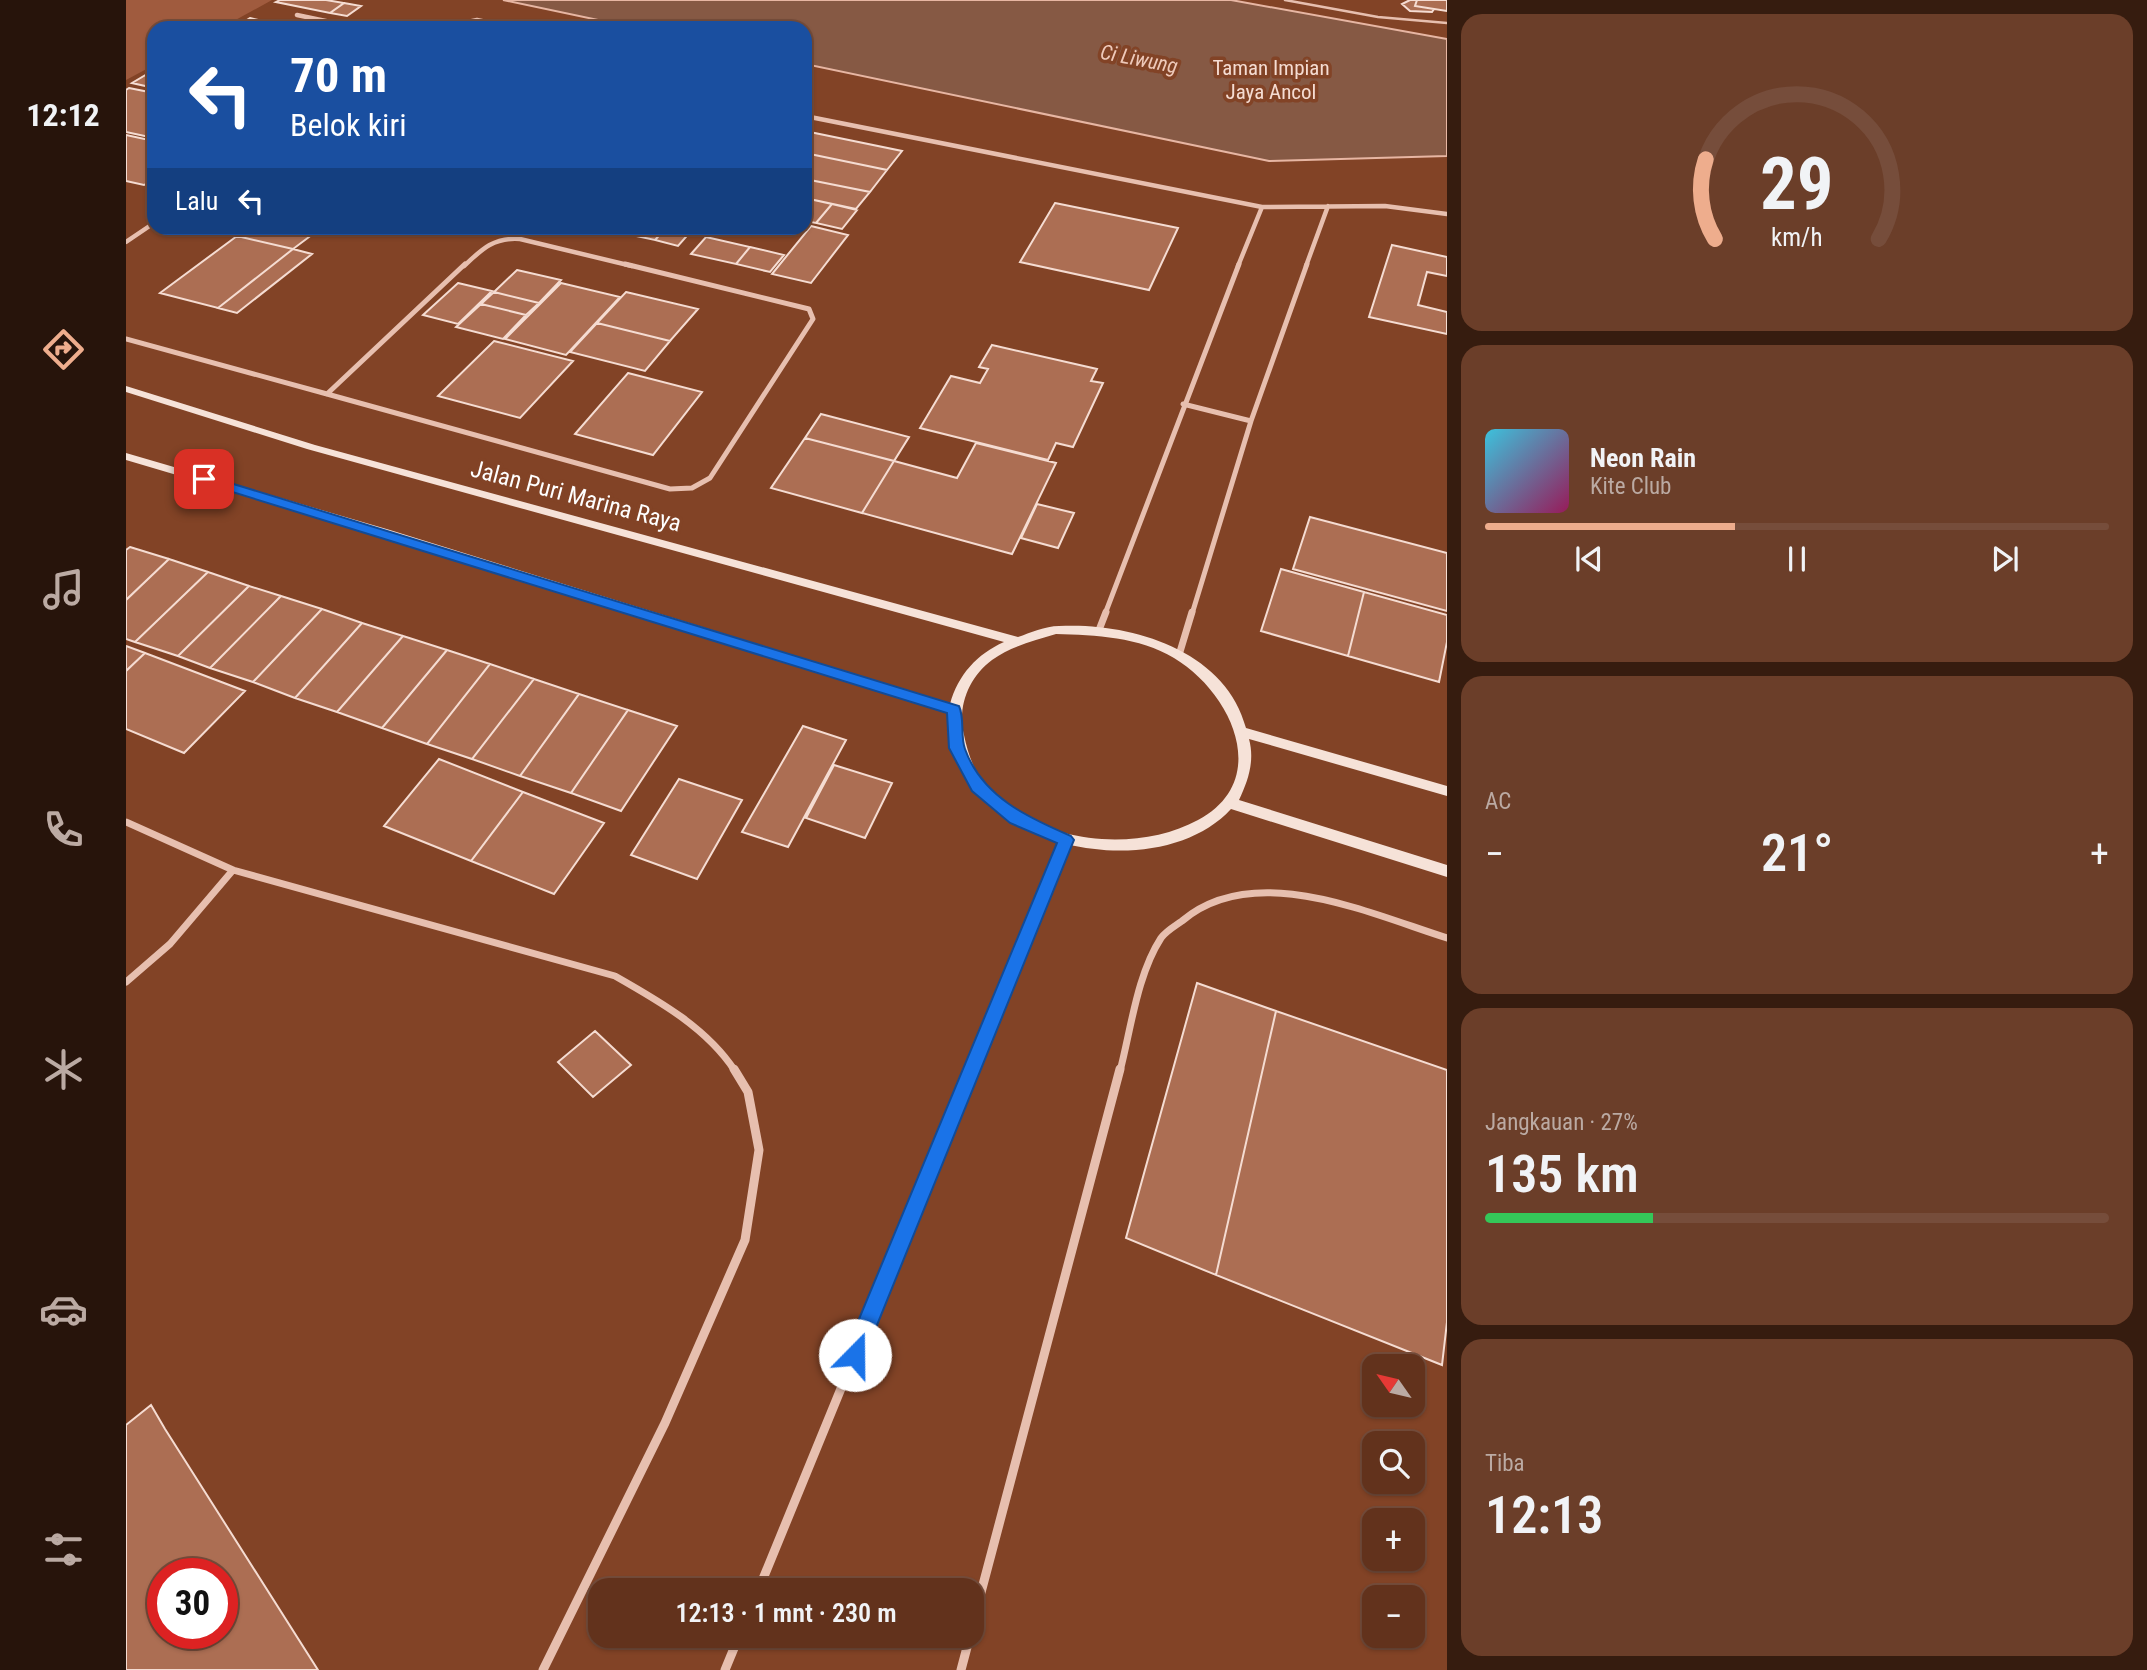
<!DOCTYPE html>
<html lang="id">
<meta charset="utf-8">
<style>
:root{--surface:#62321c;--page:#6b3e29;--text:#f1f3f6;--muted:#bbaaa3;--line:#764d3b;--accent:#eead8d}
body{margin:0;font-family:"Roboto Condensed",sans-serif;background:var(--page);color:var(--text);height:100vh;display:flex;flex-direction:column;font-size:26px;white-space:nowrap}
*{box-sizing:border-box;margin:0}
p{font-size:23px;color:var(--muted)}
.icon{flex:none;width:38px;height:38px;fill:none;stroke:currentColor;stroke-width:2;stroke-linecap:round;stroke-linejoin:round}
.map{position:relative;flex:1;overflow:hidden}
.side{display:flex;flex-direction:column;gap:14px;padding:14px;background:#361c0f;width:700px}
.side>*{flex:none}
.hud{position:absolute;left:21px;top:21px;width:665px;height:214px;border-radius:21px;box-shadow:0 2px 5px #0004,0 0 0 2px var(--line);background:#1a4fa0;color:#fff;overflow:hidden}
.needle{width:46px;rotate:304deg}
.buttons{position:absolute;left:1236px;top:1354px;display:grid;gap:14px}
.buttons a{display:grid;place-items:center;width:63px;height:63px;border-radius:14px;background:var(--surface);box-shadow:0 2px 5px #0004,0 0 0 2px var(--line);font-size:35px}
.speed{position:absolute;left:21px;top:1558px;display:flex;gap:14px;font-size:35px;font-weight:700;text-align:center}
.speed>*{display:grid;place-content:center;width:91px;height:91px;border-radius:50%;background:var(--surface);box-shadow:0 2px 5px #0004,0 0 0 2px var(--line);line-height:1}
.speed .limit{border:10px solid #d22;background:#fff;color:#111}
.pin{position:absolute;display:grid;place-items:center;width:60px;height:60px;color:#fff;margin:-30px;border-radius:14px;box-shadow:0 4px 10px #0006}
.me{position:absolute;width:77px;margin:-38px;rotate:22deg;stroke-linejoin:round;filter:drop-shadow(0 0 5px #0008)}
.turn{display:flex;align-items:center;gap:24px;height:147px;padding:0 28px;font-size:32px}
.turn .icon{width:91px;height:91px;stroke-width:2.5}
.turn b{display:block;font-size:49px;line-height:60px}
.then{display:flex;align-items:center;height:66px;padding:0 28px;background:#0003;gap:14px;font-size:26px}
.big{font-size:52px;font-weight:600;line-height:1.1}
.side .tile{flex:1;display:flex;flex-direction:column;justify-content:center;gap:10px;min-width:0;padding:0 24px;border-radius:21px;background:var(--page)}
.side .dial{align-items:center;gap:0}
.dial svg{height:182px;overflow:visible;fill:none;stroke:var(--line);stroke-width:7;stroke-linecap:round;text-anchor:middle}
.dial text{fill:var(--text);stroke:none}
.song{display:flex;align-items:center;gap:21px}
.cover{width:84px;height:84px;border-radius:10px;background:linear-gradient(135deg,hsl(190 70% 55%),hsl(330 70% 35%))}
.played{height:7px;border-radius:4px;background:linear-gradient(90deg,var(--accent) 40%,var(--line) 40%)}
.keys{display:flex;justify-content:space-around;direction:ltr}
.heat{display:flex;justify-content:space-between;align-items:center;font-size:38px;direction:ltr}
.charge{height:10px;border-radius:5px;background:linear-gradient(90deg,#34c759 27%,var(--line) 0)}
.trip{position:absolute;left:462px;top:1578px;width:396px;height:70px;border-radius:21px;background:var(--surface);box-shadow:0 2px 5px #0004,0 0 0 2px var(--line);font-weight:600;line-height:70px;text-align:center}
main{display:flex;flex:1;min-height:0}
.tabs{display:flex;flex-direction:column;width:126px;justify-content:space-around;align-items:center;background:#27140b;color:var(--muted)}
.tabs .icon{width:49px;height:49px}
.tabs .active{color:var(--accent)}
.tabs b{font-size:32px;color:var(--text)}
.map>svg:first-child{display:block}
.green{fill:#a05b3e}
.water{fill:#865944;stroke:#e7b6a3;stroke-width:2}
.building{fill:#ac6e53;stroke:#f5dcd2;stroke-width:2;fill-rule:evenodd}
.lines{fill:none;stroke-linecap:round;stroke-linejoin:round}
.lane{stroke:#e7bfaf;stroke-width:2.5}
.street-far3{stroke:#e7bfaf;stroke-width:4.5}
.street-far2{stroke:#e7bfaf;stroke-width:5}
.street-far1{stroke:#e7bfaf;stroke-width:7}
.street{stroke:#e7bfaf;stroke-width:9}
.secondary{fill:#f6e2d8;fill-rule:evenodd}
.route{fill:#1a73e8;stroke:#114b97;stroke-width:2}
.labels{text-anchor:middle;stroke-width:7;stroke-linejoin:round;paint-order:stroke}
.far-water-label{font-size:21px;font-style:italic;fill:#eec9ba;stroke:#824326}
.far-park-label{font-size:21px;fill:#f5dcd2;stroke:#824326}
.street-label{font-size:24px;fill:#fff;stroke:#824326}
</style>
<main>
<nav class="tabs">
<b>12:12</b>
<svg class="icon active" aria-label="directions" viewBox="0 0 24 24"><path d="M12 3l9 9-9 9-9-9zM9 14v-3h6M13 9l2 2-2 2"/></svg>
<svg class="icon" aria-label="music" viewBox="0 0 24 24"><path d="M9 18V5l10-2v13"/><circle cx="6" cy="18" r="3"/><circle cx="16" cy="16" r="3"/></svg>
<svg class="icon" aria-label="phone" viewBox="0 0 24 24"><path d="M5 4h4l2 5-3 2q2 4 5 5l2-3 5 2v4C11 20 4 13 5 4z"/></svg>
<svg class="icon" aria-label="climate" viewBox="0 0 24 24"><path d="M12 3v18M4 7l16 10M4 17L20 7"/></svg>
<svg class="icon" aria-label="car" viewBox="0 0 24 24"><path d="M5 17H2v-5l4-1 3-4h7l3 4 3 1v5h-3M9 17h6M6 11h13"/><circle cx="7" cy="17" r="2"/><circle cx="17" cy="17" r="2"/></svg>
<svg class="icon" aria-label="filters" viewBox="0 0 24 24"><path d="M4 7h16M4 17h16"/><circle cx="9" cy="7" r="2"/><circle cx="15" cy="17" r="2"/></svg>
</nav>
<div class="map">
<svg width="1321" height="1670" viewBox="0 0 1321 1670">
<rect width="100%" height="100%" fill="#824326"/>
<!-- green -->
<path class="green" d="M0 0H146L95 28H28V65L0 80Z"/>
<!-- water -->
<path class="water" d="M377 0H1105L1321 39V156L1143 161 679 64V28H510Z"/>
<!-- building -->
<path class="building" d="M154 0H200L218 3 204 13 150 2Z
M1284 0H1291L1289 6 1308 9 1306 12 1284 11 1276 4Z
M1291 0H1321V11L1289 6Z
M218 3 235 6 221 16 204 13Z
M124 18 145 23 136 28H108Z
M28 70V88L6 83Z
M3 88 28 93 24 101 28 102V138L0 132V90Z
M679 131 776 151 761 170 679 153Z
M0 135 28 141V179L18 185 0 181Z
M679 153 761 170 744 192 679 179Z
M679 179 744 192 730 209 679 198Z
M679 198 706 204 690 223 679 221Z
M929 203 1052 228 1023 290 894 262Z
M706 204 731 210 716 229 690 223Z
M685 226 722 235 685 283 646 274Z
M122 228H195L167 249 111 236Z
M472 228H540L529 240Z
M540 228H560L567 229 552 246 529 240Z
M111 236 167 249 92 308 34 293Z
M580 237 624 247 610 264 565 254Z
M1266 245 1321 257V276L1301 272 1292 305 1321 312V334L1243 317Z
M624 247 658 255 644 272 610 264Z
M167 249 186 254 111 313 92 308Z
M391 270 435 280 413 303 368 292Z
M332 283 366 291 332 324 297 315Z
M435 283 494 297 440 355 379 339Z
M368 292 413 303 400 315 355 304Z
M500 292 572 309 544 341 471 323Z
M355 304 400 315 377 339 330 327Z
M471 323 544 341 519 371 444 352Z
M368 341 447 361 394 418 312 396Z
M866 345 971 369 965 381 977 383 947 447 930 443 922 460 794 428 825 376 854 383 862 369 853 367Z
M502 373 576 392 527 455 449 434Z
M695 414 783 437 768 461 679 438Z
M679 438 768 461 736 513 645 488Z
M850 443 930 463 886 554 736 513 768 461 831 478Z
M911 504 948 513 932 548 895 538Z
M1184 517 1321 553V611L1167 569Z
M4 547 43 559 0 600V550Z
M43 559 82 572 9 642 0 639V600Z
M1155 569 1238 592 1222 656 1135 631Z
M82 572 123 586 52 656 9 642Z
M123 586 155 596 84 668 52 656Z
M1238 592 1321 615V642L1313 682 1222 656Z
M155 596 196 609 127 682 84 668Z
M196 609 236 623 169 698 127 682Z
M236 623 277 636 211 712 169 698Z
M277 636 321 650 256 728 211 712Z
M0 646 19 653 0 671Z
M321 650 364 664 301 744 256 728Z
M19 653 119 691 58 753 0 729V671Z
M364 664 408 679 346 759 301 744Z
M408 679 453 694 394 776 346 759Z
M453 694 502 710 445 793 394 776Z
M502 710 551 726 495 811 445 793Z
M677 726 720 740 662 847 616 832Z
M313 759 397 792 345 861 258 826Z
M708 765 766 783 739 838 680 818Z
M553 779 616 800 571 879 505 855Z
M397 792 478 823 428 894 345 861Z
M1071 983 1150 1011 1090 1275 1000 1238Z
M1150 1011 1321 1070V1322L1316 1365 1090 1275Z
M469 1031 505 1065 467 1097 432 1062Z
M25 1405 39 1429 192 1670H0V1425ZM37 1573H96V1633H37Z"/>
<g class="lines">
<!-- lane -->
<path class="lane" d="M1159 0 1252 17 1321 23"/>
<!-- street-far3 -->
<path class="street-far3" d="M171 15 233 28
M314 28 351 20 388 28
M679 116 1136 207 1259 206 1321 214
M0 242 28 223
M338 266C356 249 368 237 394 239L506 266
M1112 266 1136 207
M1180 266 1202 206"/>
<!-- street-far2 -->
<path class="street-far2" d="M0 339 201 394
M201 394 544 489 566 488 584 478 687 319 683 309 499 264
M201 394 339 264
M1057 404 1125 421
M979 614 1113 264
M1066 614 1125 421 1181 264"/>
<!-- street-far1 -->
<path class="street-far1" d="M973 630 980 612
M1053 655 1066 612
M0 822 107 870 489 976C533 1001 581 1028 609 1071
M0 982 44 944 107 870
M845 1071 940 840
M994 1071C1005 1029 1011 975 1035 938 1040 931 1049 926 1056 921 1128 860 1242 913 1321 938"/>
<!-- street -->
<path class="street" d="M632 1591 846 1069
M845 1630 994 1069
M417 1670 539 1423 619 1240 633 1150 622 1092 608 1069
M599 1670 613 1636
M835 1670 844 1636"/>
<!-- secondary -->
<path class="secondary" d="M0 386 189 445 892 637C904 633 919 626 933 626 1004 622 1100 650 1120 728L1321 786V796L1123 739C1129 761 1122 781 1113 800L1321 865V877L1105 809C1028 893 814 844 823 713L256 536 0 460V453L264 530 824 704C832 675 851 654 878 642L181 449 0 392ZM930 634C970 635 1013 637 1048 658 1105 692 1147 780 1072 820 1009 854 910 844 861 787 848 772 842 754 838 735 831 706 843 677 866 660 885 646 908 641 930 634Z"/>
</g>
<!-- route -->
<path class="route" d="M78 475 833 706C839 719 834 736 839 749 856 797 903 818 945 836L948 840 736 1362 729 1365 721 1362 718 1355 931 843 884 823 846 791 823 748 821 713 74 482 72 479Z"/>
<g class="labels">
<!-- far-water labels -->
<g class="far-water-label">
<text transform="translate(1013 59) rotate(11)" y="7">Ci Liwung</text>
</g>
<!-- far-park labels -->
<g class="far-park-label">
<text x="1145" y="75">Taman Impian<tspan x="1145" dy="24">Jaya Ancol</tspan></text>
</g>
<!-- street labels -->
<g class="street-label">
<text transform="translate(450 496) rotate(15)" y="8">Jalan Puri Marina Raya</text>
</g>
</g>
</svg>
<div class="buttons">
<a><svg class="needle" viewBox="-14 -14 28 28"><path d="M0-13l5 13h-10z" fill="#e53935"/><path d="M0 13l5-13h-10z" fill="#bbaaa3"/></svg></a>
<a><svg class="icon" aria-label="search" viewBox="0 0 24 24"><circle cx="10" cy="10" r="6"/><path d="M15 15l6 6"/></svg></a>
<a>+</a>
<a>−</a>
</div>
<div class="speed"><div class="limit">30</div></div>
<div class="pin" style="left:78px;top:479px;background:#d93025"><svg class="icon" aria-label="arrive" viewBox="0 0 24 24"><path d="M6 21V4h12l-3 4 3 4H6"/></svg></div>
<svg class="me" style="left:729px;top:1355px" viewBox="-20 -20 40 40"><circle r="19" fill="#fff"/><path d="M0-13L10 11 0 6-10 11z" fill="#1a73e8"/></svg>
<div class="trip">12:13 · 1 mnt · 230 m</div>
<div class="hud">
<div class="turn"><svg class="icon" aria-label="left" viewBox="0 0 24 24"><path d="M17 20v-9H6M10 6l-5 5 5 5"/></svg><div><b>70 m</b>Belok kiri</div></div>
<div class="then">Lalu<svg class="icon" aria-label="left" viewBox="0 0 24 24"><path d="M17 20v-9H6M10 6l-5 5 5 5"/></svg></div>
</div>
</div>
<section class="side">
<div class="tile dial"><svg viewBox="0 0 100 80">
<path d="M14 69A42 42 0 1 1 86 69"/>
<path d="M14 69A42 42 0 0 1 10 34" stroke="#eead8d"/>
<text x="50" y="56" font-size="32" font-weight="700">29</text>
<text x="50" y="72" font-size="11">km/h</text>
</svg></div>
<div class="tile">
<div class="song"><i class="cover"></i><div><b>Neon Rain</b><p>Kite Club</p></div></div>
<div class="played"></div>
<div class="keys"><svg class="icon" aria-label="previous" viewBox="0 0 24 24"><path d="M18 5L8 12l10 7zM5 5v14"/></svg><svg class="icon" aria-label="pause" viewBox="0 0 24 24"><path d="M8 5v14M16 5v14"/></svg><svg class="icon" aria-label="next" viewBox="0 0 24 24"><path d="M6 5l10 7-10 7zM19 5v14"/></svg></div>
</div>
<div class="tile"><p>AC</p>
<div class="heat"><a>−</a><b class="big">21°</b><a>+</a></div>
</div>
<div class="tile"><p>Jangkauan · 27%</p><b class="big">135 km</b><div class="charge"></div></div>
<div class="tile"><p>Tiba</p><b class="big">12:13</b></div>
</section>
</main>
